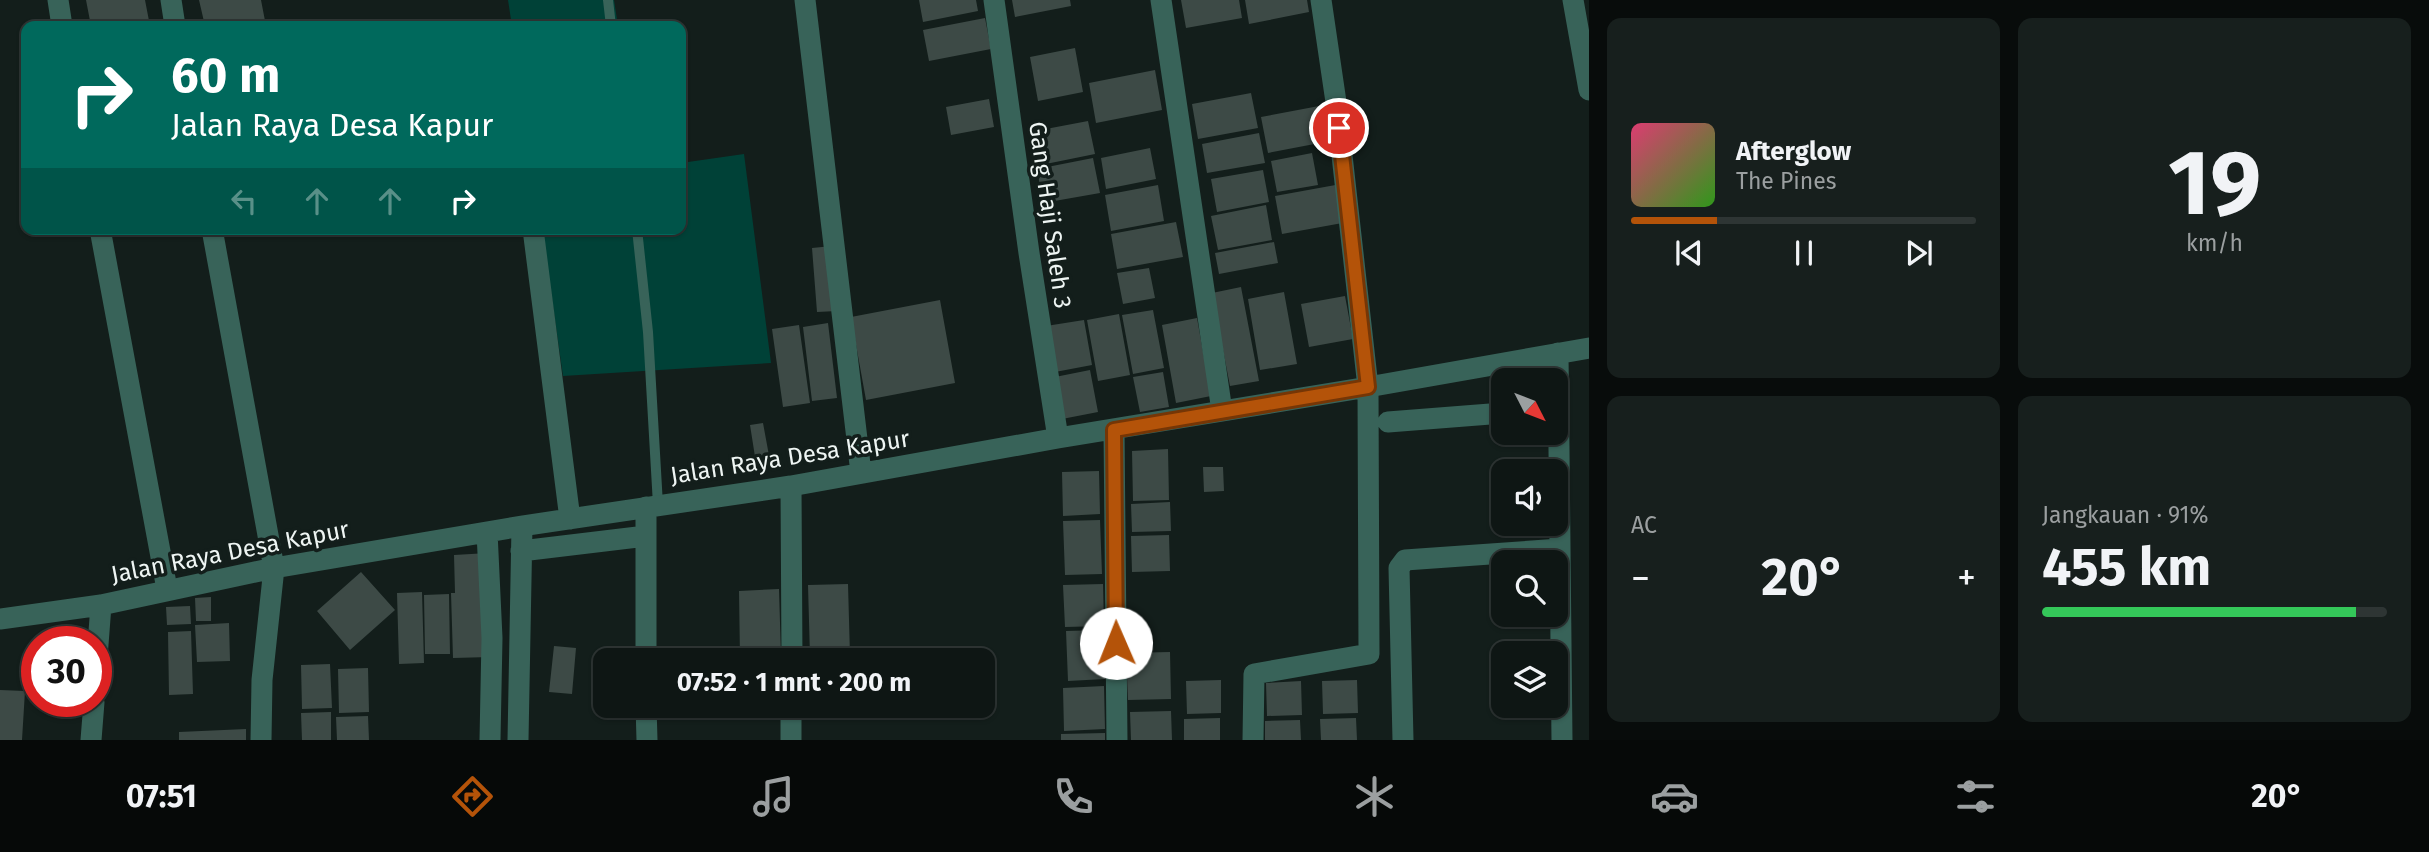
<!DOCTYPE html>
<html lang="id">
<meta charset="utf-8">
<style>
:root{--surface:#0e1614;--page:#171f1d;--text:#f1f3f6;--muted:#9b9fa0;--line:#2e3534;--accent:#b45309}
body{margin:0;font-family:"Fira Sans",sans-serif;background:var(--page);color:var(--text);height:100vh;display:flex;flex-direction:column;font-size:26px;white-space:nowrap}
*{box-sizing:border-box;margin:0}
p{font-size:23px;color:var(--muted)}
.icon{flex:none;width:38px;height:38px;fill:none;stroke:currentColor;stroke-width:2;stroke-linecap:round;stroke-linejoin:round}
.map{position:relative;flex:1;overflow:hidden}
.side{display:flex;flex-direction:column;gap:18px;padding:18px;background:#080c0b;width:840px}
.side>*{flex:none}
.hud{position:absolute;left:21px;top:21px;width:665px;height:214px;border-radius:14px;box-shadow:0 2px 5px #0004,0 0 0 2px var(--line);background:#00695c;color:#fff;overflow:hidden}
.needle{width:46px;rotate:132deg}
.tools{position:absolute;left:1491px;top:368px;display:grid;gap:14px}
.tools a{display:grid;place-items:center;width:77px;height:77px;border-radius:14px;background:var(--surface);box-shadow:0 2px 5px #0004,0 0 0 2px var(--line);font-size:35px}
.speed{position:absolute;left:21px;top:626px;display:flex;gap:14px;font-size:35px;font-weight:700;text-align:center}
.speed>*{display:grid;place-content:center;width:91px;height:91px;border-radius:50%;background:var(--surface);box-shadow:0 2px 5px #0004,0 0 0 2px var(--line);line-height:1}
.speed .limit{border:10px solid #d22;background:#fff;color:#111}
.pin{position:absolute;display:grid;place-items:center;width:60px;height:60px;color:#fff;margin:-30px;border:4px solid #fff;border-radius:50%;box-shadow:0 2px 7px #0007}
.me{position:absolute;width:77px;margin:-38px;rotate:359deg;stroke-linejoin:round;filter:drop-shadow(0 0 5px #0008)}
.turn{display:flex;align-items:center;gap:24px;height:147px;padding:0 35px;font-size:32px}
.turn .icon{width:91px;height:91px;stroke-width:2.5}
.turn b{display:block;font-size:49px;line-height:60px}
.lanes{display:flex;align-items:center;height:66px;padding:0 35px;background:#0003;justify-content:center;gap:35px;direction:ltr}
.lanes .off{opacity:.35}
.big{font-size:52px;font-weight:700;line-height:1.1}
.side .card{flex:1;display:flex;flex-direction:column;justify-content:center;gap:10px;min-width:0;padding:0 24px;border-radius:14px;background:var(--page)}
.side .dial{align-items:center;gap:0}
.dial b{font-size:91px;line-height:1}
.song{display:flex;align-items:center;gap:21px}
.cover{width:84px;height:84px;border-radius:10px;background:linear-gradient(135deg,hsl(340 70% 55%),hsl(110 70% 35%))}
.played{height:7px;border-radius:4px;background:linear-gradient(90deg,var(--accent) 25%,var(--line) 25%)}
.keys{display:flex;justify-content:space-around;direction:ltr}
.heat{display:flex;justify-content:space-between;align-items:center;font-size:38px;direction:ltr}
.charge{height:10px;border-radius:5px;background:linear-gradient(90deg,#34c759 91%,var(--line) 0)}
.side .tiles{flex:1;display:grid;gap:18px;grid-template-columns:repeat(2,1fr)}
.trip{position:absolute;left:593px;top:648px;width:402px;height:70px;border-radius:14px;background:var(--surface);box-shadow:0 2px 5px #0004,0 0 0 2px var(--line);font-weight:700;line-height:70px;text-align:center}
.menu{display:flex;height:112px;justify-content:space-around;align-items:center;background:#060908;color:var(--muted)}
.menu .icon{width:49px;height:49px}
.menu .current{color:var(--accent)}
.menu b{font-size:32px;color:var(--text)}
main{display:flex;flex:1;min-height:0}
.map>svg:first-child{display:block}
.green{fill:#004137}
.building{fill:#3d4a46}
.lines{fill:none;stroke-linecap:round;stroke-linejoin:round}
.lane{stroke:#386359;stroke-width:10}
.street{stroke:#386359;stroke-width:21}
.route-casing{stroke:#753606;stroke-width:18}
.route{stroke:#b45309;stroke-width:12}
.labels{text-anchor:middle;stroke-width:7;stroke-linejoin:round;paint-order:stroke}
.street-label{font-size:24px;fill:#eef5f3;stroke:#131e1b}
</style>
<main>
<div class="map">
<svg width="1589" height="740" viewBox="0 0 1589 740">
<rect width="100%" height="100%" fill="#131e1b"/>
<!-- green -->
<path class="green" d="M508 0H614L618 26H512Z
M744 154 771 363 563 376 542 229H681V163Z"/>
<!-- building -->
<path class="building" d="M86 0H145L150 26H91Z
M199 0H261L266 26H205Z
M919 0H976L978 11 923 22Z
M1012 0H1070L1071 6 1015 17Z
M1181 0H1239L1242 18 1186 28Z
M1245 0H1307L1309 12 1249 24Z
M985 18 991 49 929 61 923 30Z
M1075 48 1083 92 1038 101 1030 57Z
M1155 70 1162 110 1096 123 1089 83Z
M1251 93 1258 128 1198 139 1192 104Z
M989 99 994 127 951 135 946 107Z
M1319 106 1325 142 1268 153 1261 117Z
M1088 121 1095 154 1036 166 1030 132Z
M1259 133 1265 163 1207 173 1202 144Z
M1150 148 1156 179 1106 189 1101 158Z
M1312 153 1318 185 1277 192 1271 161Z
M1093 158 1100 193 1043 203 1037 169Z
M1263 170 1269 202 1217 212 1211 179Z
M1341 184 1348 222 1282 234 1275 196Z
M1158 185 1164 221 1111 231 1105 195Z
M1266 205 1272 240 1218 250 1211 216Z
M1176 222 1183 257 1117 269 1111 234Z
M1274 242 1278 263 1219 274 1215 253Z
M832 246 837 311 817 312 812 248Z
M1149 268 1155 298 1123 304 1117 273Z
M1241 287 1259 381 1230 386 1212 293Z
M1284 292 1297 364 1260 370 1248 299Z
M1345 296 1353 339 1309 347 1301 304Z
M940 300 955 383 866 400 851 317Z
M1153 310 1164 368 1133 374 1122 315Z
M1119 314 1130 375 1098 381 1087 320Z
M1197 318 1211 396 1176 403 1162 325Z
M1084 320 1092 365 1055 372 1046 326Z
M828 323 837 398 812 401 803 327Z
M799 325 810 403 783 407 772 329Z
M1090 370 1098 412 1062 419 1055 377Z
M1163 372 1169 407 1140 412 1133 377Z
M763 423 770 461 756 463 750 425Z
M1168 449 1169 500 1133 501 1132 451Z
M1203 467H1223L1224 491 1204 492Z
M1099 471 1100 514 1063 516 1062 472Z
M1170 502 1171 531 1132 532 1131 504Z
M1100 520 1102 574 1065 575 1063 521Z
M1169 535 1170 571 1132 572 1131 536Z
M488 553 490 657 453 658 451 593H455L454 555Z
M361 572 395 610 350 650 317 611Z
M848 584 850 656 810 657 808 585Z
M1103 584 1104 626 1065 627 1063 585Z
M779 589 781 656 740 658 739 591Z
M422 592 424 663 399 664 397 593Z
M449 594 450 654H425L424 595Z
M211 597V621H196L195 598Z
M190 606 191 624 167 625 166 607Z
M229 623 230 661 197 662 195 625Z
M1103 630 1105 679 1068 681 1066 631Z
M191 631 193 694 169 695 168 632Z
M554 646 576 648 572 694 549 692Z
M1170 652 1171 699 1128 700 1126 653Z
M330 664 332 708 302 709 301 665Z
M368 668 369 712 339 713 338 669Z
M1221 680V713L1187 714 1186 681Z
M1357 680 1358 713 1323 714 1322 681Z
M1301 681 1302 715 1267 716 1266 683Z
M1104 686 1105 729 1064 731 1063 688Z
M0 690 25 691 22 740H0Z
M1171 711 1172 740H1131L1130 712Z
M331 712V740H302L301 713Z
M368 716 369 740H337L336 717Z
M1220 718V740H1184V719Z
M1356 718 1357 740H1321L1320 719Z
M1300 720 1301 740H1265V721Z
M246 729V740H179V732Z
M1105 733V740H1061V734Z"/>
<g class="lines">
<!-- lane -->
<path class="lane" d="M608 0 611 26
M637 229 648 332 658 505"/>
<!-- street -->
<path class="street" d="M58 0 62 26
M171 0 175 26
M805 0 861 473
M994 0 1029 253 1058 438
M1161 0 1222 411
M1573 0 1589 90
M100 229 167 589
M212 229 274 568 262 680 261 740
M533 229 570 519
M1558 353 1562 740
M1388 422 1503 413
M1114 430 1117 740
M791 486 792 660
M646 507V660
M487 532 492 638 490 740
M521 551 646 536
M0 619 101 605 274 568 522 526 791 486 1058 438 1368 387 1589 348
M96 671 101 605
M646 705 647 740
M91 740 94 702
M518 740 522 526
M791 740V705
M1253 740 1254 674 1369 654 1368 387 1336 102 1321 0
M1403 740 1399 568 1405 560 1560 549"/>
</g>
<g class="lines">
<defs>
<path id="route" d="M1116 643 1114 430 1368 387 1339 128"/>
</defs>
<!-- route casing -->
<use href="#route" class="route-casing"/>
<!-- route -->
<use href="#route" class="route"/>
</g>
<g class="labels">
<!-- street labels -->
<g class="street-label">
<text transform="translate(1050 215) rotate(82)" y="8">Gang Haji Saleh 3</text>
<text transform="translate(790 457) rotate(-9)" y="8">Jalan Raya Desa Kapur</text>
<text transform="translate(230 552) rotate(-11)" y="8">Jalan Raya Desa Kapur</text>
</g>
</g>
</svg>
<div class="tools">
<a><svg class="needle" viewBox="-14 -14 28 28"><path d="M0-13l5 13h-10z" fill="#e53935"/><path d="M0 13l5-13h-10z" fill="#9b9fa0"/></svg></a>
<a><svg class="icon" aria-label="sound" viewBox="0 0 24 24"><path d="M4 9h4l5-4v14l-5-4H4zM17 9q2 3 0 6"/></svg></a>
<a><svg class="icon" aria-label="search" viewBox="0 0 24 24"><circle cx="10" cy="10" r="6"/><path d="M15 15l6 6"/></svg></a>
<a><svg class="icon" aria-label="layers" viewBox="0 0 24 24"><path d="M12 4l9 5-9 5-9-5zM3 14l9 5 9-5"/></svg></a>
</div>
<div class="speed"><div class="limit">30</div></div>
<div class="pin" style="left:1339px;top:128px;background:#d93025"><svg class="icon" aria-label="arrive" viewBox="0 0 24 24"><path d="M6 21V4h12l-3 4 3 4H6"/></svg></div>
<svg class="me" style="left:1116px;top:643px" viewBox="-20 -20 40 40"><circle r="19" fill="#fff"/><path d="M0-13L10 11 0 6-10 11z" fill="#b45309"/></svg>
<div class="trip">07:52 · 1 mnt · 200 m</div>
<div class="hud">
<div class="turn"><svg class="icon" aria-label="right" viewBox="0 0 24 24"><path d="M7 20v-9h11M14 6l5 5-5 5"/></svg><div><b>60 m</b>Jalan Raya Desa Kapur</div></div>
<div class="lanes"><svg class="icon off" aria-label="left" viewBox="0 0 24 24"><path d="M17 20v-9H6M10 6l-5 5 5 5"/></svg><svg class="icon off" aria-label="ahead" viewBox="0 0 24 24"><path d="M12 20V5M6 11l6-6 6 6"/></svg><svg class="icon off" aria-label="ahead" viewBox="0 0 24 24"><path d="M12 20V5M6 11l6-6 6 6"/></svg><svg class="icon" aria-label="right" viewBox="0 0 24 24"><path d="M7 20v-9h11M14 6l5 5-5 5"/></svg></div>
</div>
</div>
<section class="side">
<div class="tiles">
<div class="card">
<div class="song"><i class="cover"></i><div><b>Afterglow</b><p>The Pines</p></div></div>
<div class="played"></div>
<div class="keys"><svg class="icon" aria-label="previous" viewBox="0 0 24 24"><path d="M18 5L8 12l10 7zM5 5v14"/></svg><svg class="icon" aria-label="pause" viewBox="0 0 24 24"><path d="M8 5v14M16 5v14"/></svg><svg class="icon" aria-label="next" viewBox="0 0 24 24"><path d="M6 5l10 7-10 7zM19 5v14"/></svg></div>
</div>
<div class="card dial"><b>19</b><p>km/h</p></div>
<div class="card"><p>AC</p>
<div class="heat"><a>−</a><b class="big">20°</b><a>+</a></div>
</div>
<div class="card"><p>Jangkauan · 91%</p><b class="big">455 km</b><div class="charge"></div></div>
</div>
</section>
</main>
<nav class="menu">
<b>07:51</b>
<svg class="icon current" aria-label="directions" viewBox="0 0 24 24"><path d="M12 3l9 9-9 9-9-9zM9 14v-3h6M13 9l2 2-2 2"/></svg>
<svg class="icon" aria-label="music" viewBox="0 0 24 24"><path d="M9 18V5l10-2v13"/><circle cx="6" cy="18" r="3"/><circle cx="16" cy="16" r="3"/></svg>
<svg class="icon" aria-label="phone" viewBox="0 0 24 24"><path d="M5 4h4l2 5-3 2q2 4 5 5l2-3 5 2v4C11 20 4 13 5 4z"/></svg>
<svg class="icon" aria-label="climate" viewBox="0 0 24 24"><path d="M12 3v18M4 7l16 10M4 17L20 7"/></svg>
<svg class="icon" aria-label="car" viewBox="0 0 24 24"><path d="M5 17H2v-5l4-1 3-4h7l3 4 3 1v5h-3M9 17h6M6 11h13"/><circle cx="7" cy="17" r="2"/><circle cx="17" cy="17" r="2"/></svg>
<svg class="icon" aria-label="filters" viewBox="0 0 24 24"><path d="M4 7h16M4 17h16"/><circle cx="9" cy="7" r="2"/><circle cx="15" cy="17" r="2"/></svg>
<b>20°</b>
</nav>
